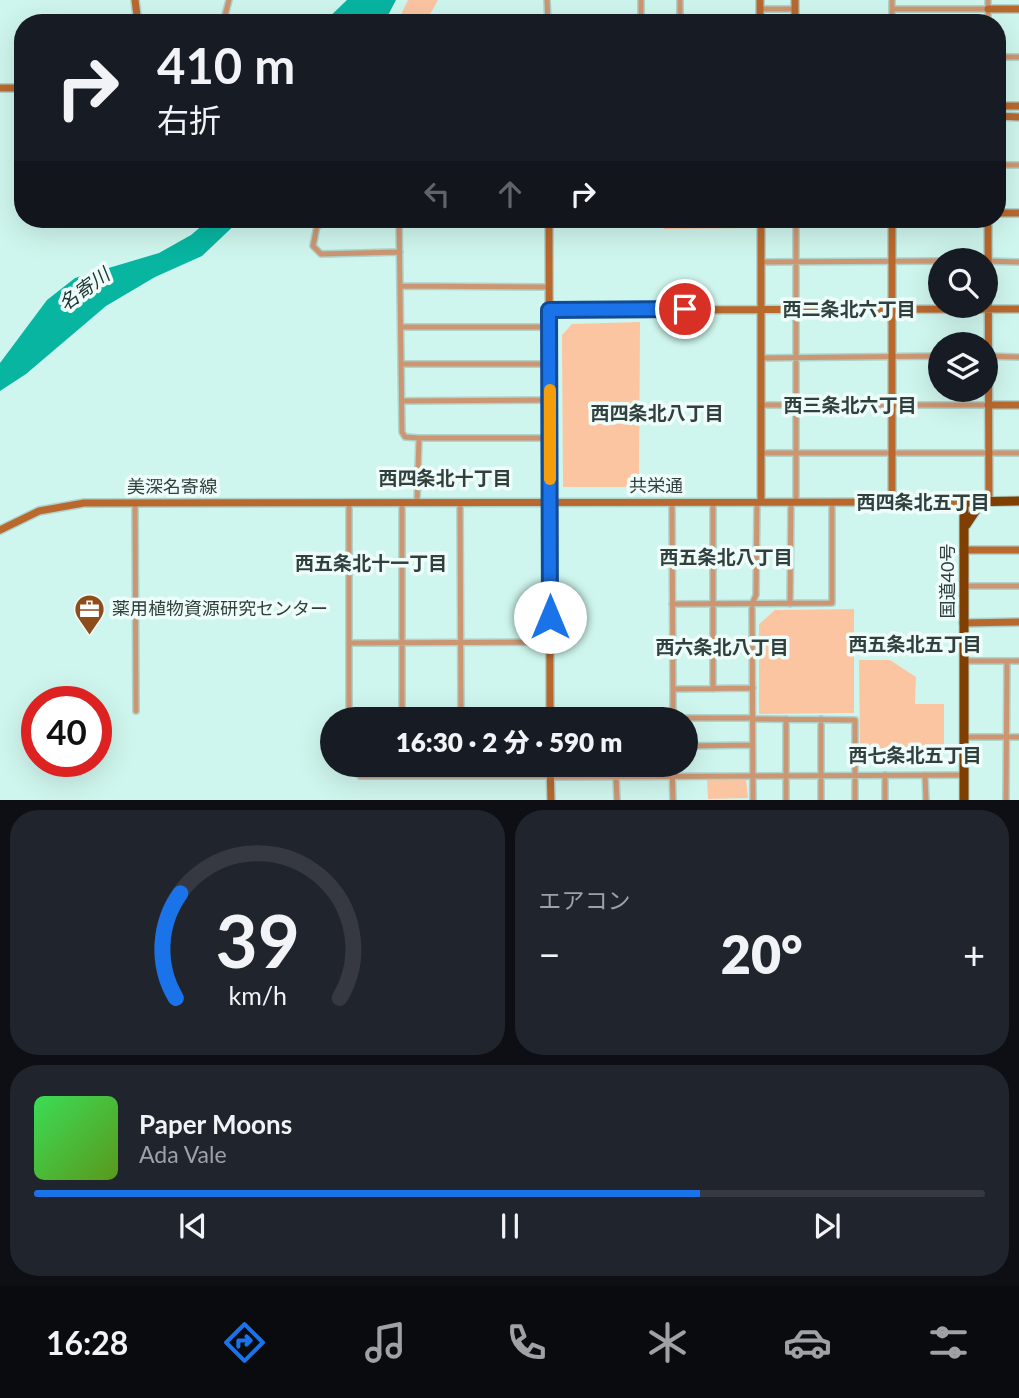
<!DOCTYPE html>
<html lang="ja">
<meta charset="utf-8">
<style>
:root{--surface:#171b24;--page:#20242c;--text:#f1f3f6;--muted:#9ea1a6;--line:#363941;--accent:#1a73e8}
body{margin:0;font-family:Lato,"Noto Sans JP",sans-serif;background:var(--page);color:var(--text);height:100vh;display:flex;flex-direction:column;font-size:26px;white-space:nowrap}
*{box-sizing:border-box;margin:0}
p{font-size:23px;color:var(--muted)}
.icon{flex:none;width:38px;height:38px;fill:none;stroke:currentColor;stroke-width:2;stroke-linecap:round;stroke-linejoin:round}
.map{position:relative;height:800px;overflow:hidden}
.drawer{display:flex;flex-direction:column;gap:10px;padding:10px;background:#0d0f14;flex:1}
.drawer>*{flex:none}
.hud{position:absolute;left:14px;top:14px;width:992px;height:214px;border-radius:28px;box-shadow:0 7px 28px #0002;background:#171b24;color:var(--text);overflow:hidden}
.tools{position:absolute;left:928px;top:248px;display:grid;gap:14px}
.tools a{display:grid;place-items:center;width:70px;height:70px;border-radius:50%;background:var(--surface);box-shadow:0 7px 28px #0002;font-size:35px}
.speed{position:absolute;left:21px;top:686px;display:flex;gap:14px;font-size:35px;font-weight:700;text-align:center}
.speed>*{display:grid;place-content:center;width:91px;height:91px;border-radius:50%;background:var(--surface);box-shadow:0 7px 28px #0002;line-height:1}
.speed .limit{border:10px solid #d22;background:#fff;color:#111}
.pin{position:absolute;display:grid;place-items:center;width:60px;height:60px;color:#fff;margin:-30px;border:4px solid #fff;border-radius:50%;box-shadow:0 2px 7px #0007}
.me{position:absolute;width:77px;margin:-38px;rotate:0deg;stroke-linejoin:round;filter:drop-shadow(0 0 5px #0008)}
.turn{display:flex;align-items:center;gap:24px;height:147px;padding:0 28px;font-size:32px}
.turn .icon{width:91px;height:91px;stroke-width:2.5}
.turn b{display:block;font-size:49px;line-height:60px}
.lanes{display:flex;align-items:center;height:66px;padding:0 28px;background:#0003;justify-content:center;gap:35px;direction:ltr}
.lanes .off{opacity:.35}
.big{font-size:52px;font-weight:800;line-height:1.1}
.drawer .widget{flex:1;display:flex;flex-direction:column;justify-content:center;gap:10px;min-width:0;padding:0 24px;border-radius:28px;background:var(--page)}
.drawer .dial{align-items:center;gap:0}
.dial svg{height:182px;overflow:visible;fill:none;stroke:var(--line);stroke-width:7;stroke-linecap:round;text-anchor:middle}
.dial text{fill:var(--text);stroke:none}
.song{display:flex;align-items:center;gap:21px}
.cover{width:84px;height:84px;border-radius:10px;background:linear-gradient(135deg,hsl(130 70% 55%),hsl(90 70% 35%))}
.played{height:7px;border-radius:4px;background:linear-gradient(90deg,var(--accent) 70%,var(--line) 70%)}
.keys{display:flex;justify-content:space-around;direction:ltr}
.heat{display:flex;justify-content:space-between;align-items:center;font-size:38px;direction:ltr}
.drawer .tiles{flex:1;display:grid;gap:10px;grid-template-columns:1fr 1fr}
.widget:last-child{grid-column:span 2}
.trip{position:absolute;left:320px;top:707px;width:378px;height:70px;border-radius:35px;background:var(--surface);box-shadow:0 7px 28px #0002;font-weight:800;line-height:70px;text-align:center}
.tabs{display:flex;height:112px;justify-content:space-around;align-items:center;background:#090b0e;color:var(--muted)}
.tabs .icon{width:49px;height:49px}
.tabs .active{color:var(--accent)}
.tabs b{font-size:32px;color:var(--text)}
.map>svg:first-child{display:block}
.green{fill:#fbc5a2}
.water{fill:#07b5a1}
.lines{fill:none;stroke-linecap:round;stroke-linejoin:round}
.street-casing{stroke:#afd2cb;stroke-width:8}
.secondary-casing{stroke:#afd2cb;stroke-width:10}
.highway-casing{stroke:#afd2cb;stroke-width:11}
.street{stroke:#cd9672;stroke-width:5}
.secondary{stroke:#b9692e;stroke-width:7}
.highway{stroke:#803e01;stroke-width:9}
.route-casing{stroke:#114b97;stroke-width:18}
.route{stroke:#1a73e8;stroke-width:12}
.slow{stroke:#f59e0b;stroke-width:12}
.labels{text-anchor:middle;stroke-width:7;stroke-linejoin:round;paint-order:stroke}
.street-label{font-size:18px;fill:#31403d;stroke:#eefdfa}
.poi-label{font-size:18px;fill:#31403d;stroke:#eefdfa;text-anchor:start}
.water-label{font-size:19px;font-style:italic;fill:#1d3430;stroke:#eefdfa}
.neighbourhood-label{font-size:19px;font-weight:bold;fill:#31403d;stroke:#eefdfa}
</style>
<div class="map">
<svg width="1019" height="800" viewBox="0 0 1019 800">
<rect width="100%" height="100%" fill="#cff6ee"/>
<!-- green -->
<path class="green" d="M408 0H438L425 23H397Z
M664 219H756V228L664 229Z
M640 322 639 487H563L562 335 572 324Z
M854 609V713L759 714V624L775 610Z
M859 660H890L916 677 915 704H944V754L860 756Z
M707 780H746L748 798 708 799Z"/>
<!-- water -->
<path class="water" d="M347 0H396L384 23H323Z
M210 219H241L202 256 155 277 106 306 26 374 0 391V363L47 300 75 278 159 253 191 235Z"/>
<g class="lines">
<defs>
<path id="street" d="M547 0 548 23
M641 0V23
M680 0V23
M892 0V23
M988 0V23
M760 9H795
M892 9H988
M223 23 229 0
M998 57H1019
M998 165H1019
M399 219 402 432 405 437 419 438H550
M796 219V502
M399 220 326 222 317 226 313 246 321 254 400 252
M985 261 1019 262
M760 262 940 261
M400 286 550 287
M401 327H549
M985 356 1019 357
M761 358 940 356
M401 364H550
M402 401 550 400
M761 405H988
M761 453H1019
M349 502V719
M417 502 419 438
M460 502 461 719
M672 502 673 689
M713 502V689
M135 503 136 711
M963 586H1019
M672 604 832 603V502
M790 604 791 502
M349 643 550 642
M964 661H1019
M673 718H752
M402 719V502
M673 719V689L753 688
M752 719 855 720V800
M786 719V800
M821 719V800
M963 737H1019
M686 746 752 745
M350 765 360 776H550
M402 765V776
M461 765V775
M672 765 673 800
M885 775V800
M925 775 926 800
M550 777 964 775
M616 777 617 800
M753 800 752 604 756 595 757 502
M1006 800 1007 661"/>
<path id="secondary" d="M135 0 138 23
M760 0V23
M795 0V23
M988 9H1019
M0 88H23
M998 106H1019
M998 116 1019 117
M998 213H1019
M549 219 550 719
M761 219V502
M892 219V501
M988 219 989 502
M549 310 1019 309
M988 405H1019
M0 530 39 511 84 503 964 502
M963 550H1019
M963 623 1019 622
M550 765 551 800"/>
<path id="highway" d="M966 525 976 510 987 503
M964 800V502L1019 501"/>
</defs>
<!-- street casing -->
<use href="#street" class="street-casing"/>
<!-- secondary casing -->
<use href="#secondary" class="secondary-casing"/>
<!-- highway casing -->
<use href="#highway" class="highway-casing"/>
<!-- street -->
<use href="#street" class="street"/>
<!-- secondary -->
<use href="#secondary" class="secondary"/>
<!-- highway -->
<use href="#highway" class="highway"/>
</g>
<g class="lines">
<defs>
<path id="route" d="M550 617 549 310 685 309"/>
</defs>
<!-- route casing -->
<use href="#route" class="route-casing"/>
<!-- route -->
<use href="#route" class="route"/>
<!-- slow -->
<path class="slow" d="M550 479V390"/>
</g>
<!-- icons -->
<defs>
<symbol id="office-pin" viewBox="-11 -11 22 30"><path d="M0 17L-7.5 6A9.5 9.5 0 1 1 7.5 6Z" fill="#8e4d1a" stroke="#eefdfa"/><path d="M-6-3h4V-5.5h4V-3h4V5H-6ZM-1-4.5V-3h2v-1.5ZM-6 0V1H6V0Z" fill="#fff"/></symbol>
</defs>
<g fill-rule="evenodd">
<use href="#office-pin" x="72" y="592" width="35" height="47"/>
</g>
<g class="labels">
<!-- street labels -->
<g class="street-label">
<text x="656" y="492">共栄通</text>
<text x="172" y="493">美深名寄線</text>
<text transform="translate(948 581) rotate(-90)" y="6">国道40号</text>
</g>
<!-- poi labels -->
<g class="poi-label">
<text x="112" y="615">薬用植物資源研究センター</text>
</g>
<!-- water labels -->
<g class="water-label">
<text transform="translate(84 289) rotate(-36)" y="7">名寄川</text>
</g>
<!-- neighbourhood labels -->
<g class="neighbourhood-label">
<text x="849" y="316">西二条北六丁目</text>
<text x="850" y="412">西三条北六丁目</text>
<text x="657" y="420">西四条北八丁目</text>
<text x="445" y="485">西四条北十丁目</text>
<text x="923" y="509">西四条北五丁目</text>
<text x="726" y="564">西五条北八丁目</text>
<text x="371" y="570">西五条北十一丁目</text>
<text x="915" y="651">西五条北五丁目</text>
<text x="722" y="654">西六条北八丁目</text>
<text x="915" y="762">西七条北五丁目</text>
</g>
</g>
</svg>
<div class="tools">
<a><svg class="icon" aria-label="search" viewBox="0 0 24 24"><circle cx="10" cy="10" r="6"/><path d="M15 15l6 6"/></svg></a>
<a><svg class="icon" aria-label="layers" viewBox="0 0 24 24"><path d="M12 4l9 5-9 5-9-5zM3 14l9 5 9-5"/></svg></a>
</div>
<div class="speed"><div class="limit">40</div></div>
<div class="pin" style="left:685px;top:309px;background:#d93025"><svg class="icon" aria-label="arrive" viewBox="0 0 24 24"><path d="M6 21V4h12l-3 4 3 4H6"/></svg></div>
<svg class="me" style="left:550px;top:617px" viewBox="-20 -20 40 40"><circle r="19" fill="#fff"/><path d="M0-13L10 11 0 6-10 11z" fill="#1a73e8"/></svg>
<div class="trip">16:30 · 2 分 · 590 m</div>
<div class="hud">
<div class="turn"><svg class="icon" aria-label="right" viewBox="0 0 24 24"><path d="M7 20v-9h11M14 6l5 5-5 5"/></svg><div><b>410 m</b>右折</div></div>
<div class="lanes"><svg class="icon off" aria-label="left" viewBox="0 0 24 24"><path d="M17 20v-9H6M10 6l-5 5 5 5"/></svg><svg class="icon off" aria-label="ahead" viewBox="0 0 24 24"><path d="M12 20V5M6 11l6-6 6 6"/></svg><svg class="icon" aria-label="right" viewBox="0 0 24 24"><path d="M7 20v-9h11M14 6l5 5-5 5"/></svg></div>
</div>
</div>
<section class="drawer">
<div class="tiles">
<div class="widget dial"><svg viewBox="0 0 100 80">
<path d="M14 69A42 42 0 1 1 86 69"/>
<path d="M14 69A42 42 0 0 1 16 23" stroke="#1a73e8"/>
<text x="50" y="56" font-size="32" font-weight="700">39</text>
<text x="50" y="72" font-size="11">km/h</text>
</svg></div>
<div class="widget"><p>エアコン</p>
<div class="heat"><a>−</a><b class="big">20°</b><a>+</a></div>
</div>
<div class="widget">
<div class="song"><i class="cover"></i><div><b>Paper Moons</b><p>Ada Vale</p></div></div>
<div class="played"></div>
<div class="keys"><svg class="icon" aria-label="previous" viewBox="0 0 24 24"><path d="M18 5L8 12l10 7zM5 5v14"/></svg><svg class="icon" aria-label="pause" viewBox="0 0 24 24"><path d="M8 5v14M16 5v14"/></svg><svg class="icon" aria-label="next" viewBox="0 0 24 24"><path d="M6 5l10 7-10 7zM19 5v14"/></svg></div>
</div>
</div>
</section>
<nav class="tabs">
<b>16:28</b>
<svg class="icon active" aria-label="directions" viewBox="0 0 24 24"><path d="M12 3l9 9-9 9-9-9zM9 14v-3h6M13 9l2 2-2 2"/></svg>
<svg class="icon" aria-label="music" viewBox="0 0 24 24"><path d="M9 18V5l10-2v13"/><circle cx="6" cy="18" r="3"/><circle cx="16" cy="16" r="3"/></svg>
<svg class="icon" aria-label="phone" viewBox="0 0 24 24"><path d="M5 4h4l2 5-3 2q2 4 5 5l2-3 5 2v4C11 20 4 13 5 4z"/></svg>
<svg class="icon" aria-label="climate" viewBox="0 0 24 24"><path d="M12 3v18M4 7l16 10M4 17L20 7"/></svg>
<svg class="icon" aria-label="car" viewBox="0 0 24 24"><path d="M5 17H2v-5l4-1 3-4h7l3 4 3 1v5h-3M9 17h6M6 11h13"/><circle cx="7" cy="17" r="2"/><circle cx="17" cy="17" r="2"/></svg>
<svg class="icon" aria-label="filters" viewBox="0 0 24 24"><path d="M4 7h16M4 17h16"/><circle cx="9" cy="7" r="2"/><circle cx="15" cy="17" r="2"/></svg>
</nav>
